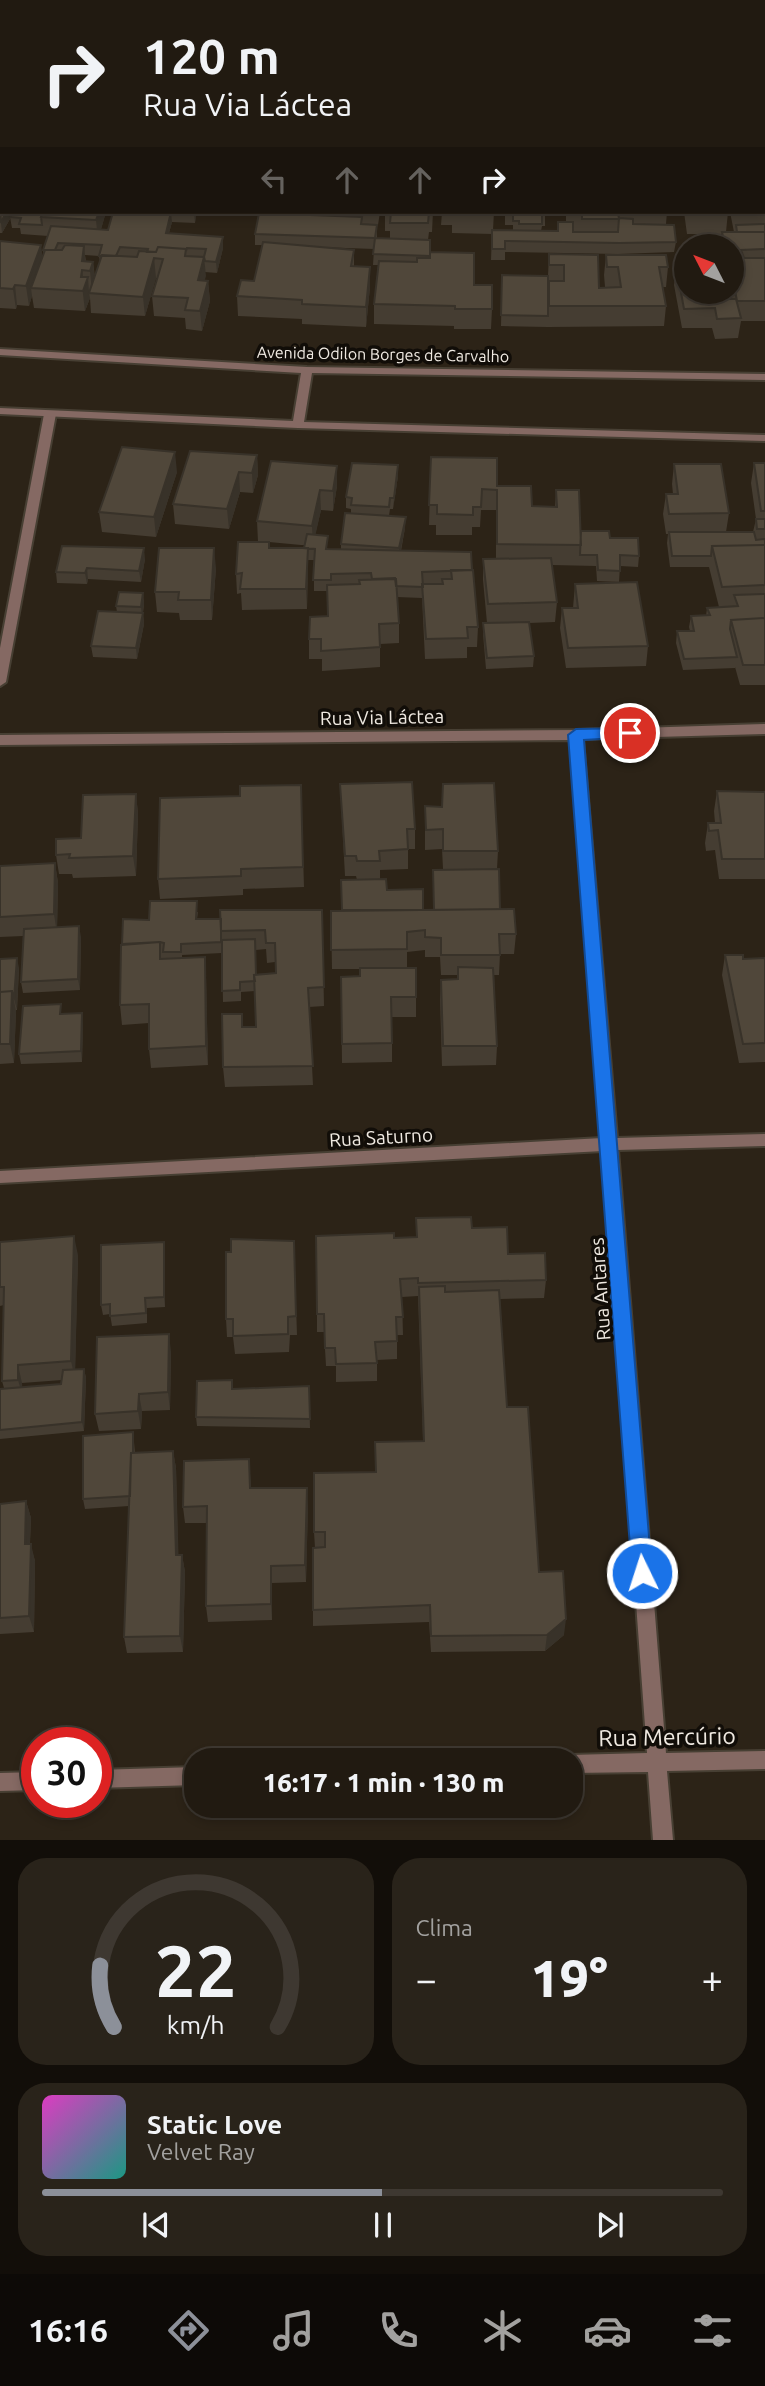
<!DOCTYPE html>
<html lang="pt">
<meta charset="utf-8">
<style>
:root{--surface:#211a11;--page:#29231a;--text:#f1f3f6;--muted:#a2a19f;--line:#3e3831;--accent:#8c9099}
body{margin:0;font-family:Ubuntu,sans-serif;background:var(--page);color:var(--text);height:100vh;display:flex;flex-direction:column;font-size:26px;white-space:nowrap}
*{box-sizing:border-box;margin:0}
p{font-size:23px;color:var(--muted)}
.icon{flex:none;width:38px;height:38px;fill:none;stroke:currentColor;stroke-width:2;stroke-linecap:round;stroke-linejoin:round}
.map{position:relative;height:1840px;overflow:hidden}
.details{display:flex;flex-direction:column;gap:18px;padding:18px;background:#120e09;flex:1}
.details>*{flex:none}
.hud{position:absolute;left:0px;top:0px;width:766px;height:214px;box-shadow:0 4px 10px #0003,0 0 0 2px var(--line);background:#211a11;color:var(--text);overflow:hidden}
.needle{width:46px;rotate:312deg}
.fabs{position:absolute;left:674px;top:234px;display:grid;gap:14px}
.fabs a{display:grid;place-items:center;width:70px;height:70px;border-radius:50%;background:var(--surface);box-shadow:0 4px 10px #0003,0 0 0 2px var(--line);font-size:35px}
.speed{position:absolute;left:21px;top:1727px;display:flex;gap:14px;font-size:35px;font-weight:700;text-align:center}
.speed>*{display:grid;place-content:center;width:91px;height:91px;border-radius:50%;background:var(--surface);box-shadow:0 4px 10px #0003,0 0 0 2px var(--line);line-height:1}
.speed .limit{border:10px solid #d22;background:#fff;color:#111}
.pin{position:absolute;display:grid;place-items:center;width:60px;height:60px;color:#fff;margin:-30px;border:4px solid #fff;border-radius:50%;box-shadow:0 2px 7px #0007}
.me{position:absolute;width:77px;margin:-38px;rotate:356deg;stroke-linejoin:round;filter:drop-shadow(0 0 5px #0008)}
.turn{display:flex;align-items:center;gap:24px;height:147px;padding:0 28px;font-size:32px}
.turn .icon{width:91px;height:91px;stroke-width:2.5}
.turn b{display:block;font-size:49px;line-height:60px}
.lanes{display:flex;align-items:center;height:66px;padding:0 28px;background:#0003;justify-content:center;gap:35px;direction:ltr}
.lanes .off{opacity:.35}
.big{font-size:52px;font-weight:800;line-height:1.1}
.details .tile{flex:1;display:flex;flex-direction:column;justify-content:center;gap:10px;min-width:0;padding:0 24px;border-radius:28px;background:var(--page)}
.details .dial{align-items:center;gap:0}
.dial svg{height:182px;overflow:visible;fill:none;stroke:var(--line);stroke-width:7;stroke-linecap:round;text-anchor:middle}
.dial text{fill:var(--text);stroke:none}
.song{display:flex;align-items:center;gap:21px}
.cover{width:84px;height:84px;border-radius:10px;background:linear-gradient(135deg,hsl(310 70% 55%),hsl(170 70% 35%))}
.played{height:7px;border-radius:4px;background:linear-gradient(90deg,var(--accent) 50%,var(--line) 50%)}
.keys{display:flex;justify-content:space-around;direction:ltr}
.heat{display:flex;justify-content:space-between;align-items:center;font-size:38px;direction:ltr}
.details .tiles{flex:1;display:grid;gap:18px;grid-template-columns:1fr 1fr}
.tile:last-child{grid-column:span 2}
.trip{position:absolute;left:184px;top:1748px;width:399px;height:70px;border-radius:28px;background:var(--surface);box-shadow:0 4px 10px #0003,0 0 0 2px var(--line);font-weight:800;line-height:70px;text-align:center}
.menu{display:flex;height:112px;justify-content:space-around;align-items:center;background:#0d0a07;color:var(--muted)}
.menu .icon{width:49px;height:49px}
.menu .selected{color:var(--accent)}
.menu b{font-size:32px;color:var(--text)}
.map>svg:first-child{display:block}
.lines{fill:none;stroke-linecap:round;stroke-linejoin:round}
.minor-casing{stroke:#473f33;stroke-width:4}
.tertiary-casing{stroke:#473f33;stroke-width:4}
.minor{fill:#856963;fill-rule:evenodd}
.tertiary{fill:#856963;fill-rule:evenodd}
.wall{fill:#453d32;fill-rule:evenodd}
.shaded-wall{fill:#383229}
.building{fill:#50473a;stroke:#383229;stroke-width:2}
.route{fill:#1a73e8;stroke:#114b97;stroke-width:2}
.labels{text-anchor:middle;stroke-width:7;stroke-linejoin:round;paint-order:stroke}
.far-street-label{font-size:16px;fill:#efe9e1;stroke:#110d08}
.street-label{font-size:19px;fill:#efe9e1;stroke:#110d08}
.near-street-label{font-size:23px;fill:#efe9e1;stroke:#110d08}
</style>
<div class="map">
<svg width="765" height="1840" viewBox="0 0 765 1840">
<rect width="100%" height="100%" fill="#2c2317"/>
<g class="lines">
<defs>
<path id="minor" d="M0 119H2V125H0Z
M50 411 56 414 6 682 0 686V648L44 414Z
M765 724V734L583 739 617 1138 765 1134V1146L618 1150 666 1753 765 1751V1769L667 1771 673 1840H653L648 1772 570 1773V1760H562L570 1755 647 1753 603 1151 0 1183V1171L602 1138 570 740 0 745V735L576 730Z
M196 1767V1785L96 1788V1770Z
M37 1772V1790L0 1791V1773Z"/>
<path id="tertiary" d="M0 349 307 367 765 374V380L312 373 304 422 765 435V441L298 428 0 414V408L293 421 301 373 0 355Z"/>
</defs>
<!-- minor casing -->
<use href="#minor" class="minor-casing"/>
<!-- tertiary casing -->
<use href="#tertiary" class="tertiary-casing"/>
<!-- minor -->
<use href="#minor" class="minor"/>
<!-- tertiary -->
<use href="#tertiary" class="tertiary"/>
</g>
<!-- wall -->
<path class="wall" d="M0 0 2 2V89H0Z
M63 0H270V2H64Z
M328 0H647V2H328Z
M729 0H765V102V2H729Z
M765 154V321H741L738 338 715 339 712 328H682L674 285 676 265 686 292H732V247H696L697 242 721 241 722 234H687L684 212H728L726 232H735H734L730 212H765Z
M0 207 10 219 2 233H0Z
M106 212 101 229 108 230 113 212H132V214L142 215 143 212H222L221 216 196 215 195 223 172 222 169 233 223 237V248L217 273 205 272 204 281H208L210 301 202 331 186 329 185 318 154 316 152 296 157 278H156L145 316 91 313 90 298 85 311 34 308 32 296 29 306 17 305 16 309 0 308V241L41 245 42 258 43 255V250L48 236 21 234 20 228H12L10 217ZM85 255 99 256 100 262 95 277 93 262 86 261Z
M279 212H312L311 214 279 213Z
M330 212H380L378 225 362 224 377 225V238L390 239V231H385V212H384H433L432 232H429L428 240H430V258L474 285 492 309 491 329H454V326L374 324V304L378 265H373L374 249 318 247 354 250V266L370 267V287L366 327 302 324V319L238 316 237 296 254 281 262 245H255V234L330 216Z
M442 212H494L493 230H513V225H505V212H545V226H542L541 231H557L558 222H566V212H667L666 224 676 242 674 252 618 254 505 252V260H491L492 234 452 233V225H441Z
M549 254 599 288 616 287H605L604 275 606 255 668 267 666 287H663L666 306 664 326 548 327 501 326 502 275 548 276Z
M257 455 258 475 253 493 240 492 229 529 175 524 173 504Z
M431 457 497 486 532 506 555 507 556 490 580 531 610 538 639 556 638 567 620 566 619 582 597 581 596 566 552 565 557 602 555 622 529 623 534 656 533 667 486 669 483 634V623H487L483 580V559H496V510H481L480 527H472V535H436V525H429Z
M754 463H765V685H740L735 667V668L683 670 676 643 677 631H690L689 627 691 616H706L707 608 719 607 709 567H670L667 543 668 534H666L663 514 666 494H673L672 484 674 464 729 513 726 532H753L756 519 751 483Z
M337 466V486L333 511 321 510 315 535 328 549H341V544L351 514V509L346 508V497L398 476 393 509H390L389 516 405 528 401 551 471 552 478 627 477 647H467V658L425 659 422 598 397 597 399 623V643L380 644V667L322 671V659H309V639L328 616 327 591H314V560H308L307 609 242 610 241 593 237 594 236 574 258 542 257 521ZM269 542 301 545H305L304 548H270ZM423 583H442V584H423Z
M177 472 156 537 102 532 99 512Z
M145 559 141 582 88 579 87 584 57 583 56 572Z
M216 568 212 620H180L179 613 157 612 155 592Z
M575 584 648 646 646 666 566 668 560 628 562 608H573Z
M143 593 144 604 143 613 144 624 137 659 93 657 91 646 117 612 116 606Z
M340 784 415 829V849H408V869L380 870V879L387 890 423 910H433L443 869 442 849 425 850V806L498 851 497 869 500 909 516 934 514 954H500L499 975H494L497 1046 496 1065 442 1066 440 999 441 980 458 979V975H441L440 957H425V950L407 952V968L416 997V1017H392V1062L342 1063 341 977 360 976V969H332L331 911 342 910 357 880 356 876H345Z
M301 785 304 887 243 889V895L160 899 158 879 240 796Z
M717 791 765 792V879H719L715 850 706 851 705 843 708 823H715L714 811Z
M136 794 138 814 136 876 73 878 72 874H59L56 855 81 838Z
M55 863 58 883 57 928 81 937 80 990 23 993 21 982 23 936 0 937V866Z
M322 910 324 1006 309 1007 313 1085 225 1087 223 1067 243 1027H256L255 991 241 992V1001L223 1002 222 953 182 955V958L206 977 208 1065 151 1068 149 1049V1023L122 1025 120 1005 149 920 198 912 197 919H221ZM266 949 267 963 275 962 276 973 256 974V950Z
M725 955 743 959 765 958V1062L739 1063 722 975Z
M0 959 19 968 17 1010H16L14 1063 0 1064Z
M83 1024 82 1062 21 1064 19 1054Z
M416 1218 472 1228 546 1280 544 1298 500 1299 507 1407 539 1572 564 1635 545 1651 431 1652 429 1622 313 1626V1610L315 1548 314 1532 376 1472 423 1441 418 1296 402 1297 403 1335H397V1359L377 1360V1381L336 1382V1366H326L324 1332H317V1314L394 1238 416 1237Z
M294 1241 297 1335H290L289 1352 235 1354 233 1337H227L226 1319 231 1252Z
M0 1242 78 1255 75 1369H84L86 1378 84 1431 0 1439V1389L4 1388 2 1381 4 1305 0 1306ZM62 1380 61 1384 22 1387V1383Z
M164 1242 165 1252V1307L147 1308V1323L112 1326 110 1314 103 1315 101 1305Z
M171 1352 170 1410 142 1411 141 1429 99 1431 95 1414Z
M232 1380 233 1389 309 1386 310 1428 197 1426 196 1417Z
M134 1442 135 1453 173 1451 176 1468 178 1555H182L185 1572 183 1652 127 1653 124 1637 129 1506 85 1509 83 1499Z
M249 1459 251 1488 308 1505 306 1582 272 1583V1620L208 1622 206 1606 207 1523H185L183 1507Z
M26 1501 31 1518 30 1544 35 1561 34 1632 0 1634V1504Z"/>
<!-- shaded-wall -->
<path class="shaded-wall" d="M101 0H110V1L101 2Z
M2 169V194L0 197V172Z
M6 212H9L10 219 2 233 1 223Z
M99 212H106L98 240 96 220Z
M171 212 172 222 166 244V233Z
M194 212H196V215L195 223Z
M223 237V248L217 273 216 262Z
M41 245 43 264 31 288 32 296 29 306 26 286Z
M84 246 86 266 82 261Z
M204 257 206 276 199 300 198 280Z
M154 258 156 278 145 316 143 297Z
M93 262 95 282 92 291 90 271Z
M370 267V287L366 327V307Z
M82 270 84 286 88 277 89 293 90 298 85 311 81 277Z
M208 281 210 301 202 331 200 311Z
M15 285 17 305 16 309 13 289Z
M175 452 177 472 156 537 154 517Z
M257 455 258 475 253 493 252 473Z
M398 465V476L393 509 394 498Z
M337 466V486L333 511V491Z
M239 472 240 492 229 529 227 509Z
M320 490 321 510 313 546 312 526Z
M406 517 405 528 399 559V548Z
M144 548 145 559 141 582 139 571Z
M214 548 216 568 212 620 211 600Z
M308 548V568L307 609 306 589Z
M87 568 88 579 87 584 85 573Z
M143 593 144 604 142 618 141 607Z
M143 613 144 624 137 659 136 648Z
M136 794 138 814 136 876 133 856Z
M55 863 58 883 57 934 54 914Z
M79 926 81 937 80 990 78 979Z
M205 957 206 977 208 1065 206 1046Z
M17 958 19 968 17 1010 14 999Z
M12 991 16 1011 14 1063 10 1044Z
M82 1013 83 1024 82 1062 81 1051Z
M74 1236 78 1255 75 1379 71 1361Z
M164 1242 165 1252V1307L164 1297Z
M169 1334 171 1352 170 1410 168 1392Z
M18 1365 22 1383 23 1397 18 1380Z
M84 1369 86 1378 84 1431 82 1422Z
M139 1394 142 1411 141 1429 138 1411Z
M173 1451 176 1468 179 1572 176 1555Z
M307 1488 308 1505 306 1582 305 1565Z
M26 1501 31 1518 29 1561 25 1544Z
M31 1544 35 1561 34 1632 29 1616Z
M182 1555 185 1572 183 1652 180 1636Z
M271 1566 272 1583V1620L271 1604Z
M566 1619 564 1635 545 1651 547 1635Z"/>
<!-- building -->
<path class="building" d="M2 0H48L54 1 2 2V11H0V3Z
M121 0H153L152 2 121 1Z
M165 0H187L186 2 164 1Z
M224 0H266V2H223Z
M274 0H314V2H274Z
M336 0H369V2H335Z
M379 0H432V2H378Z
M446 0H486V2H445Z
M498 0H537V2H498Z
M539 0H587L588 2H539Z
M593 0H633V2H594Z
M654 0H693L694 2H655Z
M736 0H765V15V2H737Z
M0 29H2V70H0Z
M0 142H2V169L0 172Z
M0 207H2V212H6L1 223Z
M13 212H43L41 217 42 225 19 224 21 218 10 217Z
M43 212H99L96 220 41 217Z
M113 212H128V214L142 215 143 212H171L166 233 223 237 216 262 205 261 204 257 206 249 187 248 186 251V249L158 247 156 252H147L148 249 120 247 116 256H99L102 245 58 243 55 250H43L51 226 108 230Z
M385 212H432H429L428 223H390L391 212Z
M452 212H494V215L452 214Z
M505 212H545V215H542V224H519V221H513V214H505Z
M568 212H618L619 219H582V213Z
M689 212H728V214H689Z
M259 213 362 217 361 224 377 225 375 238 255 234Z
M619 218 633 219V224L674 225 676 242 619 243 505 241V249H492V230L558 231V222H573V232H618Z
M765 224V232H737L736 225Z
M722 232H765V249L741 250 744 258H765V301H737L732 276V247H725Z
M375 238 430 240V256L373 254Z
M0 241 41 245 26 286 15 285 13 289 0 288Z
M721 241 722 247H698L697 242Z
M263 242 354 250 351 266 370 267 366 307 302 304V300L237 296 241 280 254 281Z
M65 245 84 246 82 261 93 262 90 271 82 270 81 277H88L83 291 31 288 45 250H62Z
M158 247 186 249 185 256 204 257 198 280 208 281 200 311 185 310 188 298 152 296 163 259 154 258 143 297 89 293 102 255 137 257 139 251 156 252Z
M430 252 474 253V285H492V309H455V306L374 304 379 261 417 262V258H430Z
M549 254 598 255 599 288 621 287 618 267H607L606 255H666L668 267H659L666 306H549V281H564V265H549Z
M676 265H686V292H727L729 299H736L741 318 717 319 715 308 684 309Z
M502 275 548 276V316L501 315Z
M122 447 175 452 154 517 99 512Z
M190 451 257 455 252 473 239 472 227 509 173 504Z
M431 457 497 458V486H531L532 506 557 507 556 490H579L581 545 497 544V490L482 489 481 507H473V515L437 514V505H429Z
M271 461 337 466 333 491 320 490 312 526 257 521Z
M352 463 398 465 394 498H390L389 507 351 505 352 498 346 497Z
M754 463H765V511H761Z
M674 464H721L729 513 669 514 666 494H678Z
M345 513 406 517 399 548 341 544Z
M756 519H765V529H757Z
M581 531H609L610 538H638L639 556 620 555V571L598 570 597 555H580Z
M669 532H754L756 540 765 539V545L712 546 711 556H672Z
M307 534 328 536 326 549 471 552 472 570 422 572 423 587 396 586 395 578 372 579 371 573 331 574V580H313L315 549 304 548Z
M238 542H269V548H308L306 589H240L242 573 236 574Z
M765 545V585L722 587 712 546Z
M62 546 144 548 139 571 87 568 85 573 56 572Z
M159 548H214L211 600H178L179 592H155Z
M551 558 557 602 488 604 483 559Z
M451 570H473L478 627H467L468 638 426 639 422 584H443L442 579H452Z
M396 579 399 623 379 624 380 647 321 651V639H309L310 617 328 616 327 585 360 584 359 580Z
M637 582 648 646 568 648 562 608H578L575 584Z
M119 592 143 593 141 607 116 606Z
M765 594V618L731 620 730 629 737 657 684 659 677 631H694L691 616 710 615 707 608 738 606 734 595Z
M98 611 143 613 136 648 91 646Z
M765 618V665H743L731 620Z
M529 622 534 656 487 658 483 623Z
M412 782 415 829H407L408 849 379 851 380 861H357L356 856H345L340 784Z
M494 783 498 851H443V829L426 830 425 806 442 807 443 784Z
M301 785 303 867 241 869V876L158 879 160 798 240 796V786Z
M717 791 765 792V859H722L718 830 709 831 708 823H721Z
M136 794 133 856 69 858 70 854 56 855V839L81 838 83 795Z
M55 863 54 914 0 917V866Z
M499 869 500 909 434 910 433 870Z
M386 879 387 890 423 889V910H342L341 880Z
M150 901H197L196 919H221V942L181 944V952H163L164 943 160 942 122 944 123 919 149 920Z
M514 909 516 934H499L500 955H441V938L425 937V930L407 932V949L331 950V911Z
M220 910H322L324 987 308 988 313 1066 223 1067 222 1014H242V1027H256L254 975 276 973 275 943H266L265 930 221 931Z
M79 926 78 979 21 982 24 929Z
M255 939 256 975H254L255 981 240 982V990L222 991V940Z
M160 942V959L205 957 206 1046 149 1049V1004L120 1005 121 945Z
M725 955H743V959L765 958V1043L743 1044Z
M17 958 14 999 12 991 0 992V959Z
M458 967 493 968 497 1046H443L441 980 458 979Z
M360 968H416V997H391L392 1043 342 1044 341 977 360 976Z
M12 991 10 1044H0V992Z
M61 1004 60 1014 82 1013 81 1051 19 1054 23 1006Z
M471 1217 472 1228 507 1227 508 1254 545 1253 546 1280 418 1283V1278L400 1279 403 1317H396L397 1341 375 1342 377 1363 336 1364 335 1348H325L324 1314H317L316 1236 394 1233V1238L417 1237 416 1218Z
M74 1236 71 1361 18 1365V1380L2 1381 4 1287H0V1242Z
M231 1239 294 1241 296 1316 288 1317V1334L233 1336V1319H226V1252H231Z
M164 1242V1297L145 1298 146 1313 110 1316V1304L101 1305V1245Z
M445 1286V1292L499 1290 507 1407H528L539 1572 563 1571 566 1619 547 1635 431 1636 430 1605 313 1610V1548L325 1547V1532H314V1473L376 1472 375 1442 424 1441 419 1287Z
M169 1334 168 1392 139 1394 138 1411 95 1414 97 1337Z
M84 1369 82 1422 0 1430V1389L61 1384 63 1370Z
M232 1380V1389L309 1386 310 1419 196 1417 197 1381Z
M133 1432V1453H131L130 1496 83 1499V1436Z
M173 1451 176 1555H182L180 1636 124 1637 131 1453Z
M249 1459 250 1488H307L305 1565 271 1566V1604L206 1606 207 1506 183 1507 184 1461Z
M26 1501 25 1544H31L29 1616 0 1618V1504Z"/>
<!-- route -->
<path class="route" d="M630 728 635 729 637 733 635 737 584 740 652 1573 649 1580 642 1583 635 1580 632 1573 568 735 576 729Z"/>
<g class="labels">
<!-- far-street labels -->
<g class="far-street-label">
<text transform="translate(383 354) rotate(1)" y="6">Avenida Odilon Borges de Carvalho</text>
</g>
<!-- street labels -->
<g class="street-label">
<text transform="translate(382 717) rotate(-1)" y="7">Rua Via Láctea</text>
<text transform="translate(381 1137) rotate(-3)" y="7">Rua Saturno</text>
<text transform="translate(600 1289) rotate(-94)" y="7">Rua Antares</text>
</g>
<!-- near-street labels -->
<g class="near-street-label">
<text transform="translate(667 1737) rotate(-1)" y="8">Rua Mercúrio</text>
</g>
</g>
</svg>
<div class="fabs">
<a><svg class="needle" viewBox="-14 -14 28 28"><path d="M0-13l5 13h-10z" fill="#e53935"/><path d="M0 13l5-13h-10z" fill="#a2a19f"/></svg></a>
</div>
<div class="speed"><div class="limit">30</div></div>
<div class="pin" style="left:630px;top:733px;background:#d93025"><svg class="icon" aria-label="arrive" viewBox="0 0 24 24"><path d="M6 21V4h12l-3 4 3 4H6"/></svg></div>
<svg class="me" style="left:642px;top:1573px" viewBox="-20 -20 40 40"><circle r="17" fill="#1a73e8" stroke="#fff" stroke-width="3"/><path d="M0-11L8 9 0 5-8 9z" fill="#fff"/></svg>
<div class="trip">16:17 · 1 min · 130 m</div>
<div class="hud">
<div class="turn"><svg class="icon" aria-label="right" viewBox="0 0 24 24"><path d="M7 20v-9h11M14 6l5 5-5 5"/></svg><div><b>120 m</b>Rua Via Láctea</div></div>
<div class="lanes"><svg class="icon off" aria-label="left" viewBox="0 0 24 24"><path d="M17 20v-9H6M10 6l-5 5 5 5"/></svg><svg class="icon off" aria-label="ahead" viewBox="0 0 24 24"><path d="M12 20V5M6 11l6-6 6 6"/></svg><svg class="icon off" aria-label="ahead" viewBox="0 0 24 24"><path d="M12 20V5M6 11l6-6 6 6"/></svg><svg class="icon" aria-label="right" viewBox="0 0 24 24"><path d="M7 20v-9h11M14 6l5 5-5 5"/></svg></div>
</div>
</div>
<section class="details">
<div class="tiles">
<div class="tile dial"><svg viewBox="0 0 100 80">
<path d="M14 69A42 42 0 1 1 86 69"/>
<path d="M14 69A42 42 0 0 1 8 42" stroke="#8c9099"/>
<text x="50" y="56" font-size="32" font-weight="700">22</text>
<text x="50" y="72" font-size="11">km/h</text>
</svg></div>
<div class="tile"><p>Clima</p>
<div class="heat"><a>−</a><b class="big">19°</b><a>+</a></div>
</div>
<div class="tile">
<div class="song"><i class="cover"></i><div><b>Static Love</b><p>Velvet Ray</p></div></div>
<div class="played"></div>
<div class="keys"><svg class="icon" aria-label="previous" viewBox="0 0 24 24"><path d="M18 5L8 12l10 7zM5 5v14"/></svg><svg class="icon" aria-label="pause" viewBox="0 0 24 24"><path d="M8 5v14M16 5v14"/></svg><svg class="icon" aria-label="next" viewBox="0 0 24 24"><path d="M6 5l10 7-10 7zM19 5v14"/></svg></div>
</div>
</div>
</section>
<nav class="menu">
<b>16:16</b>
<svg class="icon selected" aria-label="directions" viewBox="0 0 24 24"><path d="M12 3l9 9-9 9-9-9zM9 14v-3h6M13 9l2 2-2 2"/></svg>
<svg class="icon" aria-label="music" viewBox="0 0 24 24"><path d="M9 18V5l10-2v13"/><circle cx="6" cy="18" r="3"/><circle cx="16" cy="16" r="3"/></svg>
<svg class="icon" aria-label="phone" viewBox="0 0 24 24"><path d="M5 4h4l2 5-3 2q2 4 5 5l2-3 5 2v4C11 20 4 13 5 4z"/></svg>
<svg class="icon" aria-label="climate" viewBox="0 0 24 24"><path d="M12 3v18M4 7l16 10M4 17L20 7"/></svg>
<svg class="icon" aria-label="car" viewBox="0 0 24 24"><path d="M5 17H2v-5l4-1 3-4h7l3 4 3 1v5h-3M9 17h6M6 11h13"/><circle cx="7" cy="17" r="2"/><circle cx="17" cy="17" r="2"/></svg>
<svg class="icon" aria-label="filters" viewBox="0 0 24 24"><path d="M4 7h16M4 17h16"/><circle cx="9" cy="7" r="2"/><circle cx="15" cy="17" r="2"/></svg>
</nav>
